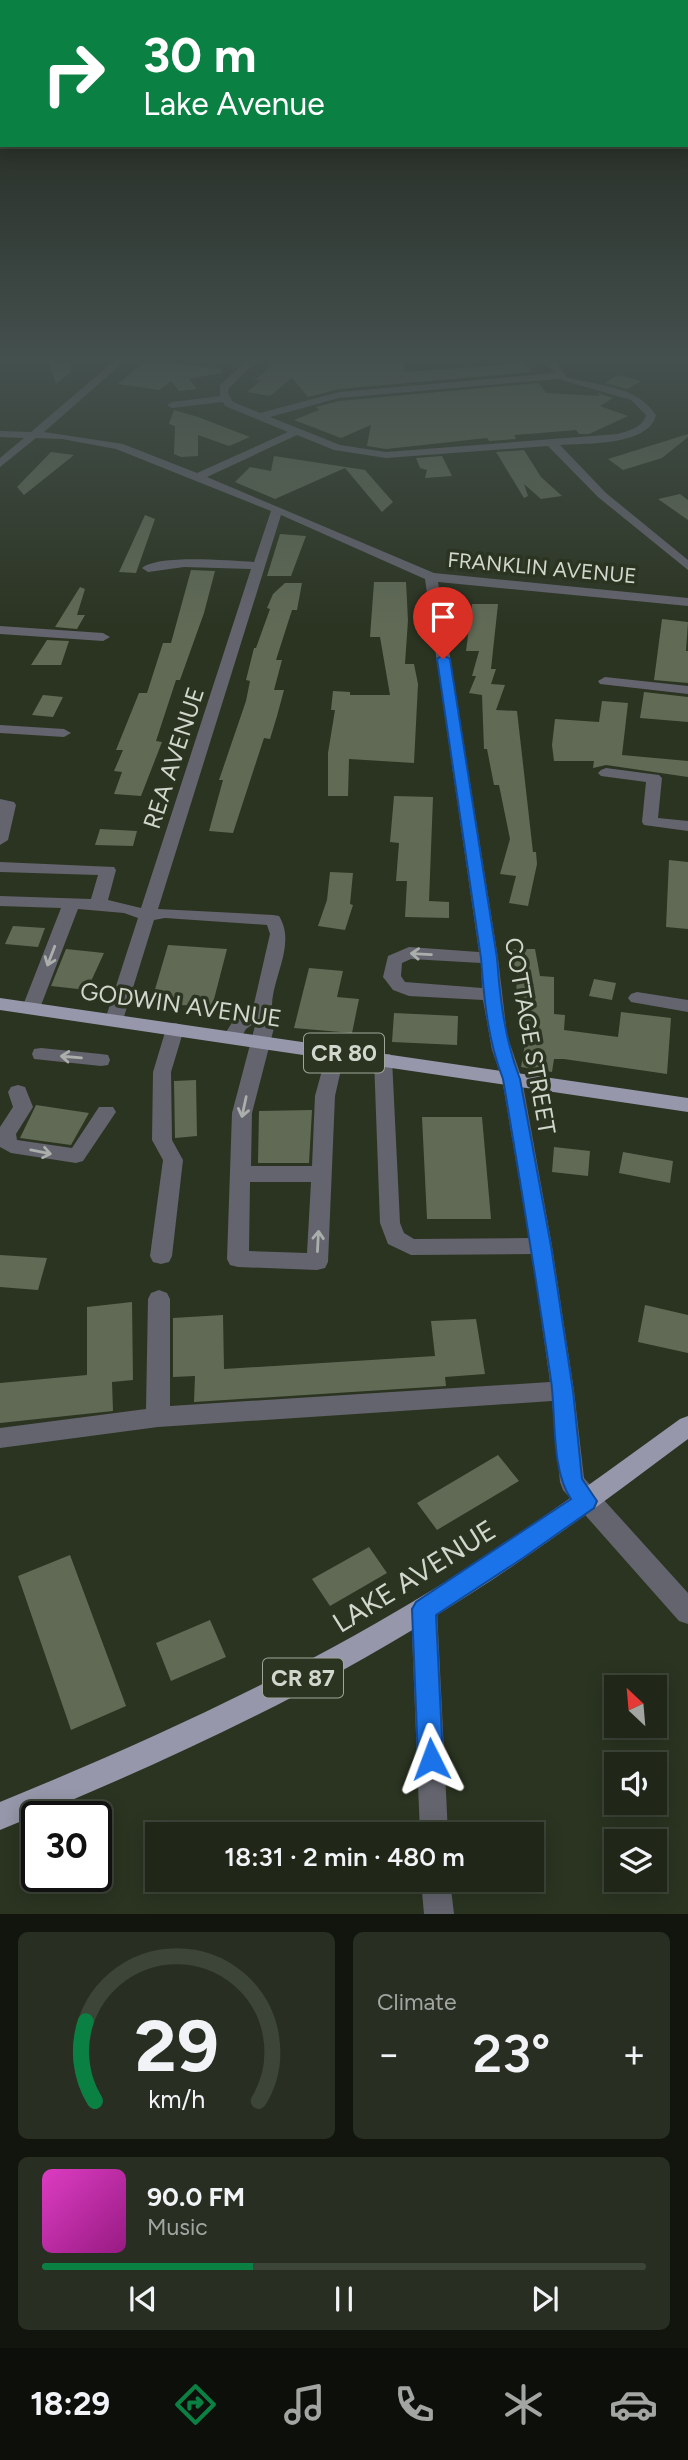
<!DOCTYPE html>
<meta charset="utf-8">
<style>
:root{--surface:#202719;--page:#282f22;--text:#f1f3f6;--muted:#a2a5a2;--line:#3d4438;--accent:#0b8043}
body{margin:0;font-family:Figtree,sans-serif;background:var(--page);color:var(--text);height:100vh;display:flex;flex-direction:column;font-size:26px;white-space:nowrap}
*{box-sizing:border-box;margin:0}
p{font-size:23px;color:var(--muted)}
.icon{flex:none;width:38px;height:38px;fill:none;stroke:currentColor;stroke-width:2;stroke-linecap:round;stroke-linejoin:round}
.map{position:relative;height:1914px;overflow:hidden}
.sheet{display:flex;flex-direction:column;gap:18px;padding:18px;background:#12150e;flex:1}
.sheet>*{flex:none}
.hud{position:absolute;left:0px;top:0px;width:690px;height:147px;box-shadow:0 4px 18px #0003,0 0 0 2px var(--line);background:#0b8043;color:#fff;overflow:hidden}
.needle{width:46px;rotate:334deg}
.controls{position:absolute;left:604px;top:1675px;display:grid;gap:14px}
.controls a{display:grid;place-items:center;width:63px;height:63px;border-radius:0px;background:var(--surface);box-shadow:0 4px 18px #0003,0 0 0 2px var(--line);font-size:35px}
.speed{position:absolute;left:21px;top:1801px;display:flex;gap:14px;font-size:35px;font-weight:700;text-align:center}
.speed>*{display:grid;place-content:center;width:91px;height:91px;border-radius:50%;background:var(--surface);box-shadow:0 4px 18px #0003,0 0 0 2px var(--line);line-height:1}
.speed .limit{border:4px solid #111;border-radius:10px;background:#fff;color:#111}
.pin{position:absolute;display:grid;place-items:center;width:60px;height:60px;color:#fff;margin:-72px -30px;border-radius:50% 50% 50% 0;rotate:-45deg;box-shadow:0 0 7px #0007}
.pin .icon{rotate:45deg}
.me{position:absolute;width:77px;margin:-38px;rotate:357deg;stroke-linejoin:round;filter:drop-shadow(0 0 5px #0008)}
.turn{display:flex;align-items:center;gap:24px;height:147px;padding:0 28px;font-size:32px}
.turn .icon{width:91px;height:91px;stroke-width:2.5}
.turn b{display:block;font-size:49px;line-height:60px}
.big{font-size:52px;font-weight:600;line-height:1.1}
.sheet .tile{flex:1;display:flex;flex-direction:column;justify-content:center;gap:10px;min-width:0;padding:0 24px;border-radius:10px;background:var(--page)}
.sheet .dial{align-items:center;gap:0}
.dial svg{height:182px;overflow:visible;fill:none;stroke:var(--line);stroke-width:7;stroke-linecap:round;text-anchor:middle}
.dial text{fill:var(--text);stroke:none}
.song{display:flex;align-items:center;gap:21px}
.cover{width:84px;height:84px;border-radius:10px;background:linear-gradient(135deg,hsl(310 70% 55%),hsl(310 70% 35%))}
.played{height:7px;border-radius:4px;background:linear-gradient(90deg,var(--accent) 35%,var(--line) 35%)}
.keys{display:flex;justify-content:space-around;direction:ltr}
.heat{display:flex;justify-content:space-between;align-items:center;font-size:38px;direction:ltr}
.sheet .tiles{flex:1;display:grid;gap:18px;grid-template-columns:1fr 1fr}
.tile:last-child{grid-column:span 2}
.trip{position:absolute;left:145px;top:1822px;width:399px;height:70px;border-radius:0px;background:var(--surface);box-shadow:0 4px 18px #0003,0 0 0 2px var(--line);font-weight:600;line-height:70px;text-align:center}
.tabs{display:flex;height:112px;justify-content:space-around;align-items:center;background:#0d100a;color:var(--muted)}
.tabs .icon{width:49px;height:49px}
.tabs .on{color:var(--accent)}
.tabs b{font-size:32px;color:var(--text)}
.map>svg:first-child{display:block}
.building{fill:#606a55}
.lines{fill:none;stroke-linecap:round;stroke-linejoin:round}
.minor{fill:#64646e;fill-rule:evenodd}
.major{fill:#9797ab;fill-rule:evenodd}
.oneway{stroke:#abafab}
.route{fill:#1a73e8;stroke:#114b97;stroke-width:2}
.labels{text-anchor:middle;stroke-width:7;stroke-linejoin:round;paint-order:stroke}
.far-street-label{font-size:21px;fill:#d1d7cc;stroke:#2b3421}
.shield{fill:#2b3421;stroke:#9fa699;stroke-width:2}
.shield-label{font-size:23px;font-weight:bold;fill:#d1d7cc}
.street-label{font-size:24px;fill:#d1d7cc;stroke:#2b3421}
.near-street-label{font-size:28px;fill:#d1d7cc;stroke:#2b3421}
</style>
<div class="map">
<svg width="688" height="1914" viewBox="0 0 688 1914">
<rect width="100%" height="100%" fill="#2b3421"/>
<!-- building -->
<path class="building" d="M48 360H68L72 371 56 384Z
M146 360 221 369V373L189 379 197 389 179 391 171 381 159 390 118 384Z
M278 360H404V372L507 365 503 360H524L532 372 339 389 308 397 292 378 270 396 247 392 261 380 254 381Z
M618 375 641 381 627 389 605 383Z
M539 383 546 393 600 396 598 393 613 398 600 406 628 416 589 434H579L576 430 528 434 514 435 516 439 489 441 487 438 386 449 367 446 371 425 341 438 294 420 319 410 316 407 339 401Z
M174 410 198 417 250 437 229 446 198 435V456L181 457 174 454 175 426 169 424Z
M688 434V437L662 458 623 470 608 459Z
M524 450 541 477 562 496 541 499 524 484 528 496 524 498 496 452Z
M51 452 74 455 24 495 17 487Z
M274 456 365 470 393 502 382 512 345 468 275 499 235 482 250 467 271 471Z
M442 456 452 476 425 478 427 470 420 468 416 458Z
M680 494 688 500V520L658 499Z
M145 515 155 519 136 573 119 572Z
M280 534 306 536 291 576H267Z
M191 570 215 571 204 613 180 680H176L156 741 162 742 141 796 114 794 122 772 114 771 123 750H116L139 693H147L163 643H171Z
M374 582H406L408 620 405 664H414L418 684 414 763 349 759 348 796H328V753L335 710H331L333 691 350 692V695H390L380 637H370Z
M285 583H302L297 610H292L276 660H282L274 690H284L277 716 270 739 264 738 233 833 209 831 223 780H219L246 701 250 681 246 680 254 648H256L270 609 267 608 273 594Z
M80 587 85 589 77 615H85L77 629 55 627Z
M472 604H498L491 669H496L491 684 505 685 496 710 517 711 533 852H536L537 864 528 906 509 903 516 876 500 874 510 839 499 785H494L487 749H484L482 695 469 693 476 676H472L479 651H466Z
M662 619 688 622 686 651H688V683L654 680Z
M47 640 69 641 61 665H31Z
M644 692 688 697V722L640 718Z
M43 695 63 697 53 717 32 715Z
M602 701 628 703 622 755 688 761V777L606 765 593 768 594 761H554L552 745 555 719 599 722Z
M394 796 433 797 429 901 449 902V918L405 917 407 881H396L399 843 390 842Z
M100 829 137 831 133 846 95 845Z
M669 860 688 862V929L666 927Z
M330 872 353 873 350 904 353 905 345 930 318 926 327 900Z
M13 926 45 928 38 947 5 944Z
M168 945 227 949 212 1007 151 1003Z
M66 949 104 953 87 990 51 986Z
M509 949H535L540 976 554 977V1014L565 1015 564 1030 618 1037 621 1012 671 1018 667 1074 564 1059H554L552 1072 521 1067 528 1027 517 1026 520 1003H516L517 968H512Z
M309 968 343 971 337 997 359 999 352 1033 294 1028Z
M594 979 616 983 612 1000 589 996Z
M394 1013 458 1016 457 1045 392 1042Z
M196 1080 197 1136 175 1138 174 1081Z
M36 1105 89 1113 71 1145 20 1138Z
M312 1110 309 1163H258L259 1111Z
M422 1117H482L491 1219H427Z
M554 1147 590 1151 588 1176 552 1172Z
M623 1152 673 1161 670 1183 619 1173Z
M0 1255 47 1258 38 1290 0 1287Z
M132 1302 133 1380 112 1382 113 1411 0 1423V1383L87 1375V1307Z
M645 1305 688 1315V1353L638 1342Z
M223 1315 224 1369 435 1356 431 1321 476 1319 485 1374 445 1377 446 1386 194 1402 195 1376 173 1377V1318Z
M498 1455 519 1481 437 1530 417 1503Z
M369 1547 387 1573 330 1606 312 1579Z
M70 1555 126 1706 71 1730 18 1576Z
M210 1620 226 1657 171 1681 156 1643Z"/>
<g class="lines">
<!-- minor -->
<path class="minor" d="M115 360H126L44 432 123 444 197 473 288 432 225 406 223 402 172 408 167 405 172 402 220 396V385L247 360H258L229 388 228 393 233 402 260 413 339 392 554 373 544 360H554L567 377C599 387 635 384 656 415 649 446 586 443 560 445L606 493 688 560V570L598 497 548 446 386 458 334 450 297 435 207 477 434 573 688 598V606L438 582 498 958 507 1035 522 1079 552 1246 574 1391 584 1478 688 1593V1624L679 1621 563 1490 560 1482 552 1401 158 1427 0 1448V1428L146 1409 148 1299 151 1293 159 1290 167 1293 170 1299V1406L550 1382 532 1254 411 1255 388 1244 380 1223 374 1059 376 1054H390L392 1059 400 1223 404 1233 414 1239 529 1238 502 1079 492 1050 483 1000 409 996 393 990 383 977 388 956 409 947 479 952 425 579 281 515 158 909 273 915 279 916C300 950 261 989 275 1024L252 1113 251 1166H312L315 1096 327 1052 329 1047H343L345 1052 335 1096 328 1262 325 1268 317 1270 238 1267 230 1265 227 1259 232 1113 256 1022 246 1029 239 1041H225L223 1037 233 1021 253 1008 270 934 267 925 165 918 154 920 123 1020 120 1024H108L105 1020 138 918 124 913 78 909 40 1008 31 1014 22 1008 61 908 0 906V896L91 899 98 875 0 872V862L114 867 116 870 108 900 141 908 251 569 184 567 148 572 142 568C160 554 229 561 254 562L271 511 116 449 62 439 36 438 0 467V458L24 438 0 437V431L31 432ZM558 379 631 400 646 415C642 428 630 430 618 434L386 452 340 445 270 417 339 398ZM411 959 481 963 482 988 405 982 401 976 402 963ZM250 1182H311L307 1253 249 1251Z
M0 626 103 633 110 637 103 641 0 634Z
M605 677 688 686V694L600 684 598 681Z
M0 725 64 729 71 733 64 737 0 733Z
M606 768 659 775 662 778 658 818 688 821V831L644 825 642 822 646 782 601 776 598 773 601 770Z
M0 799 14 802 16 805 8 840 0 845Z
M637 992 688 1000V1012L631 1002 628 998 631 994Z
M175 1023 182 1025 184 1029 171 1072 172 1140 183 1160 172 1256 169 1262 161 1264 153 1262 150 1256 163 1160 152 1140 153 1072 166 1029 168 1025Z
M41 1048 101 1054 108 1055 110 1060 108 1065 101 1066 34 1059 32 1054 34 1049Z
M18 1085 25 1087 33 1107 16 1134 17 1140 72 1148 99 1107H113L116 1112 83 1161 76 1163 11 1153 0 1147V1127L13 1107 8 1092 11 1087Z
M424 1597 433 1600 437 1609 448 1834H420L411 1609 415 1600Z
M421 1880H450L454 1914H424Z"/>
<!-- major -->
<path class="major" d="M0 998 688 1098V1112L0 1010Z
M688 1416V1439C605 1501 521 1564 432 1618 295 1703 149 1769 0 1830V1802C142 1744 282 1680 414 1601 506 1546 593 1482 680 1419Z"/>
</g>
<!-- one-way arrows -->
<defs><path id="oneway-shaft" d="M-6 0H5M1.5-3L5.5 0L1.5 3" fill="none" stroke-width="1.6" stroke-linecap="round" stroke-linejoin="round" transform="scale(1.75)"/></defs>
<g class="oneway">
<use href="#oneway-shaft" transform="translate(421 954) rotate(-177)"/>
<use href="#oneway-shaft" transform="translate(51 956) rotate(111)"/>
<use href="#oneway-shaft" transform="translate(71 1057) rotate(-175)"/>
<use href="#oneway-shaft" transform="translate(244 1107) rotate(102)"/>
<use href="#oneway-shaft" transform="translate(41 1152) rotate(11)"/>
<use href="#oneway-shaft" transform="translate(318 1241) rotate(-87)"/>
</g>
<!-- sky -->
<linearGradient id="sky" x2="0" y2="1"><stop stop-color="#181d12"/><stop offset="0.57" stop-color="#44504e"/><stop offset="1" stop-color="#44504e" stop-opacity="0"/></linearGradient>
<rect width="688" height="628" fill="url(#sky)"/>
<!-- route -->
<path class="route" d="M443 655 450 659 497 958C500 999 505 1041 520 1079L551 1246 573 1391 582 1479 597 1501 594 1508 523 1558 436 1615 443 1759 440 1768 431 1772 422 1768 418 1759 412 1609 416 1602 571 1499C551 1471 556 1414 551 1380 536 1279 520 1179 503 1079 488 1041 484 999 481 958L437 659Z"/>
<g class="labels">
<!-- far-street labels -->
<g class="far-street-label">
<text transform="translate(542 568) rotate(5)" y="7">FRANKLIN AVENUE</text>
</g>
<!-- shield labels -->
<g class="shield">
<rect x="304" y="1033.5" width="80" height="39" rx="5"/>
<rect x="263" y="1658.5" width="80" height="39" rx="5"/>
</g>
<g class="shield-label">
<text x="344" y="1061">CR 80</text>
<text x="303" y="1686">CR 87</text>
</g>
<!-- street labels -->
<g class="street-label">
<text transform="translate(174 758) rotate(-72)" y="8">REA AVENUE</text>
<text transform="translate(181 1005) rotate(8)" y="8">GODWIN AVENUE</text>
<text transform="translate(530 1036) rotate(80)" y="8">COTTAGE STREET</text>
</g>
<!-- near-street labels -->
<g class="near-street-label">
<text transform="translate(414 1576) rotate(-32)" y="10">LAKE AVENUE</text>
</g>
</g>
</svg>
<div class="controls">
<a><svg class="needle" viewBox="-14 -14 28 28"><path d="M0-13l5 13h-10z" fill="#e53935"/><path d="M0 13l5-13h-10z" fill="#a2a5a2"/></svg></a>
<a><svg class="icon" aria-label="sound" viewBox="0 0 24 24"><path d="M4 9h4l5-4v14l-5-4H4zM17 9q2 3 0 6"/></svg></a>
<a><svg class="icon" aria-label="layers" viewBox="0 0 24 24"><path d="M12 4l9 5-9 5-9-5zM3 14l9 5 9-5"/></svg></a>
</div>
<div class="speed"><div class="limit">30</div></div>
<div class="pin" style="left:443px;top:659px;background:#d93025"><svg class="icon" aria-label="arrive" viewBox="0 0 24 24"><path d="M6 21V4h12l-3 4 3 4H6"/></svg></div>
<svg class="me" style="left:431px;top:1759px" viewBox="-20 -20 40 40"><path d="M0-17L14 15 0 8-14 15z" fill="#1a73e8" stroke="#fff" stroke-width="4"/></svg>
<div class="trip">18:31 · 2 min · 480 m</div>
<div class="hud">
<div class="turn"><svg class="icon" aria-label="right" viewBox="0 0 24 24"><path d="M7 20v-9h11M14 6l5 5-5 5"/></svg><div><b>30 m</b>Lake Avenue</div></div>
</div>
</div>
<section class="sheet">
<div class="tiles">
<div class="tile dial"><svg viewBox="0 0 100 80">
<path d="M14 69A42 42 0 1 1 86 69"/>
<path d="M14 69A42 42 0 0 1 10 34" stroke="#0b8043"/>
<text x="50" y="56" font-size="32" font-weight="700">29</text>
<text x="50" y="72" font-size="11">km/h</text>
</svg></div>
<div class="tile"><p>Climate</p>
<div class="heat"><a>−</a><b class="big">23°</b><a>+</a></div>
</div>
<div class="tile">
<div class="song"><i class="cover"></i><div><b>90.0 FM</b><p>Music</p></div></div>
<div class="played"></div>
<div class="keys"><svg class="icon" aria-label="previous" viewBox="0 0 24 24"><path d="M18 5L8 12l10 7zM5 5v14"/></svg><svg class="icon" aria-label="pause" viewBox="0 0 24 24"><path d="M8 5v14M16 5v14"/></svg><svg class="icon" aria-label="next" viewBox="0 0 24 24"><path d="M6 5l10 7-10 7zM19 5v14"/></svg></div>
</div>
</div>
</section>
<nav class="tabs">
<b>18:29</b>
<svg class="icon on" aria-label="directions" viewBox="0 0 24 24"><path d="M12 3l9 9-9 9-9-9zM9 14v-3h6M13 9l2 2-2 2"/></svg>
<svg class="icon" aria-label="music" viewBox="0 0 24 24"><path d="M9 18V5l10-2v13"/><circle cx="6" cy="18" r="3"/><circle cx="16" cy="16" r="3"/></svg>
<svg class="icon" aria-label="phone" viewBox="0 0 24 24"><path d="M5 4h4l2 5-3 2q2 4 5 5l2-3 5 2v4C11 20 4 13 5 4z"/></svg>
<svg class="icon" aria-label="climate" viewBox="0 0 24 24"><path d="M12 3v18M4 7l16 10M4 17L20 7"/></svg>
<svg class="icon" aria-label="car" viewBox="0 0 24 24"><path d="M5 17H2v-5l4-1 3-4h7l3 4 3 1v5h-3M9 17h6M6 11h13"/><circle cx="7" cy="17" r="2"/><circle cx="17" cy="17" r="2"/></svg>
</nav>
